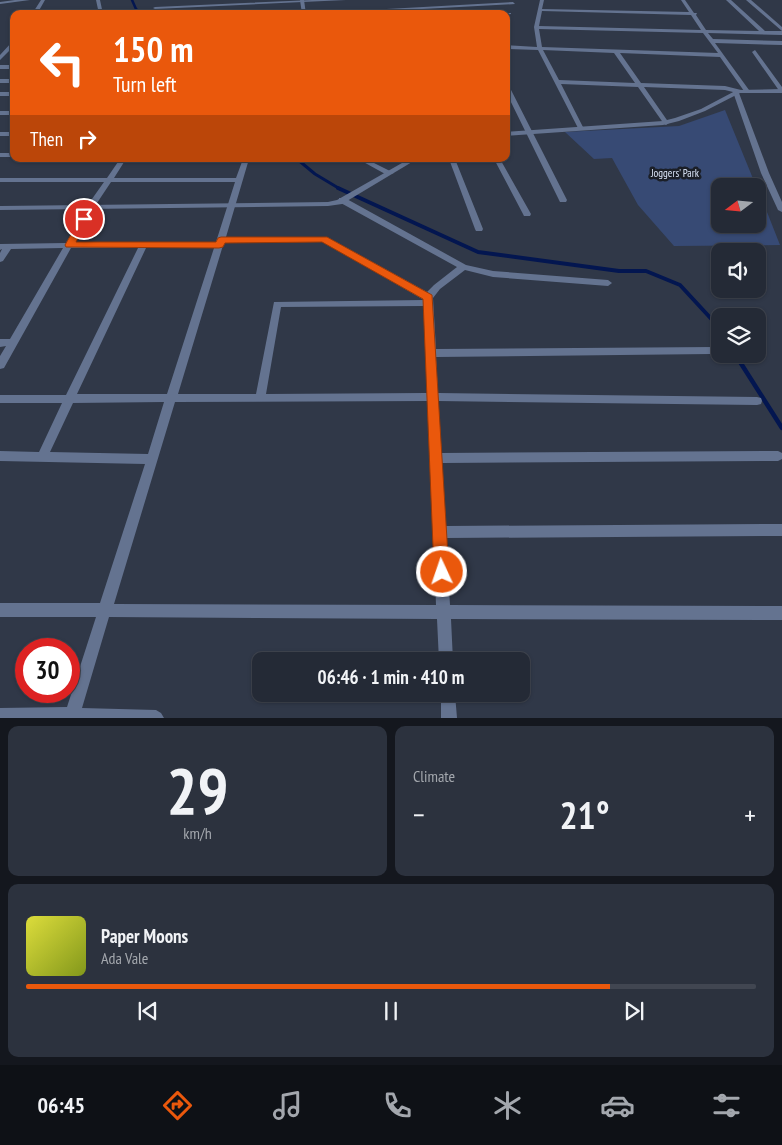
<!DOCTYPE html>
<meta charset="utf-8">
<style>
:root{--surface:#242a36;--page:#2c323e;--text:#f1f3f6;--muted:#a3a7ad;--line:#414651;--accent:#ea580c}
body{margin:0;font-family:"PT Sans Narrow",sans-serif;background:var(--page);color:var(--text);height:100vh;display:flex;flex-direction:column;font-size:19px;white-space:nowrap}
*{box-sizing:border-box;margin:0}
p{font-size:16px;color:var(--muted)}
.icon{flex:none;width:28px;height:28px;fill:none;stroke:currentColor;stroke-width:2;stroke-linecap:round;stroke-linejoin:round}
.map{position:relative;height:718px;overflow:hidden}
.panel{display:flex;flex-direction:column;gap:8px;padding:8px;background:#14171e;flex:1}
.panel>*{flex:none}
.top-card{position:absolute;left:10px;top:10px;width:500px;height:152px;border-radius:10px;box-shadow:0 1px 4px #0004,0 0 0 1px var(--line);background:#ea580c;color:#fff;overflow:hidden}
.needle{width:32px;rotate:254deg}
.buttons{position:absolute;left:711px;top:178px;display:grid;gap:10px}
.buttons a{display:grid;place-items:center;width:55px;height:55px;border-radius:10px;background:var(--surface);box-shadow:0 1px 4px #0004,0 0 0 1px var(--line);font-size:25px}
.speed{position:absolute;left:15px;top:638px;display:flex;gap:10px;font-size:25px;font-weight:700;text-align:center}
.speed>*{display:grid;place-content:center;width:65px;height:65px;border-radius:50%;background:var(--surface);box-shadow:0 1px 4px #0004,0 0 0 1px var(--line);line-height:1}
.speed .limit{border:8px solid #d22;background:#fff;color:#111}
.pin{position:absolute;display:grid;place-items:center;width:42px;height:42px;color:#fff;margin:-21px;border:2px solid #fff;border-radius:50%;box-shadow:0 1px 5px #0007}
.me{position:absolute;width:55px;margin:-28px;rotate:357deg;stroke-linejoin:round;filter:drop-shadow(0 0 4px #0008)}
.turn{display:flex;align-items:center;gap:18px;height:105px;padding:0 20px;font-size:22px}
.turn .icon{width:65px;height:65px;stroke-width:2.5}
.turn b{display:block;font-size:35px;line-height:42px}
.then{display:flex;align-items:center;height:48px;padding:0 20px;background:#0003;gap:10px;font-size:19px}
.big{font-size:38px;font-weight:700;line-height:1.1}
.panel .tile{flex:1;display:flex;flex-direction:column;justify-content:center;gap:8px;min-width:0;padding:0 18px;border-radius:10px;background:var(--page)}
.panel .dial{align-items:center;gap:0}
.dial b{font-size:65px;line-height:1}
.song{display:flex;align-items:center;gap:15px}
.cover{width:60px;height:60px;border-radius:8px;background:linear-gradient(135deg,hsl(60 70% 55%),hsl(70 70% 35%))}
.played{height:5px;border-radius:2px;background:linear-gradient(90deg,var(--accent) 80%,var(--line) 80%)}
.keys{display:flex;justify-content:space-around;direction:ltr}
.heat{display:flex;justify-content:space-between;align-items:center;font-size:28px;direction:ltr}
.panel .tiles{flex:1;display:grid;gap:8px;grid-template-columns:1fr 1fr}
.tile:last-child{grid-column:span 2}
.trip{position:absolute;left:252px;top:652px;width:278px;height:50px;border-radius:10px;background:var(--surface);box-shadow:0 1px 4px #0004,0 0 0 1px var(--line);font-weight:700;line-height:50px;text-align:center}
.menu{display:flex;height:80px;justify-content:space-around;align-items:center;background:#0e1116;color:var(--muted)}
.menu .icon{width:35px;height:35px}
.menu .current{color:var(--accent)}
.menu b{font-size:22px;color:var(--text)}
.map>svg:first-child{display:block}
.green{fill:#374a74}
.lines{fill:none;stroke-linecap:round;stroke-linejoin:round}
.stream-far3{stroke:#031650;stroke-width:2.5}
.stream-far2{stroke:#031650;stroke-width:3}
.stream-far1{stroke:#031650;stroke-width:4}
.stream{stroke:#031650;stroke-width:4.5}
.minor{fill:#647390;fill-rule:evenodd}
.tertiary{fill:#647390;fill-rule:evenodd}
.route{fill:#ea580c;stroke:#983908}
.labels{text-anchor:middle;stroke-width:5;stroke-linejoin:round;paint-order:stroke}
.far-park-label{font-size:11px;fill:#dae4f7;stroke:#1b1f27}
</style>
<div class="map">
<svg width="782" height="718" viewBox="0 0 782 718">
<rect width="100%" height="100%" fill="#303848"/>
<!-- green -->
<path class="green" d="M725 110 756 186H720V224H758V189L780 245 674 246 638 205 612 158 594 159 565 132 679 126Z"/>
<g class="lines">
<!-- stream-far3 -->
<path class="stream-far3" d="M132 0 136 9 142 14"/>
<!-- stream-far2 -->
<path class="stream-far2" d="M297 159 315 174 340 189"/>
<!-- stream-far1 -->
<path class="stream-far1" d="M338 188 478 252 619 271H646L680 285 716 324"/>
<!-- stream -->
<path class="stream" d="M715 323 720 330
M735 354 782 428"/>
<!-- minor -->
<path class="minor" d="M15 0H30L0 4V2Z
M41 0H45L37 14H32Z
M96 0H100L103 14H99Z
M312 0H346L155 9 153 8 155 7Z
M540 0H544L542 9 689 12 681 0H685L694 13H697L696 15 706 30 759 31 726 0H731L765 31H782V35L708 33 713 39 782 41V45L715 43 749 90 746 92 744 91 720 57 620 53 641 83 725 86 741 90 742 91 739 93 769 173 782 202V212L778 210 761 173 733 92 725 90 644 87 669 123 666 125 664 124 638 87 561 84 584 129 579 130 538 50 506 49V45L537 47 534 27ZM542 11 691 15 701 30 539 26ZM539 29 703 33 718 53 542 47ZM543 50 614 53 635 83 559 80Z
M746 0H751L782 27V31Z
M513 2 515 4 330 14H295Z
M506 13H511V14L506 15V14H504Z
M12 42H14V46L0 60V55Z
M755 50 782 87V93L780 92 752 52Z
M0 65H14V69H0Z
M0 79H14V83H0Z
M506 84 509 86 567 200 566 202H560L559 200 506 92Z
M0 92H14V96H0Z
M0 111H14V115H0Z
M0 132H14V136H0Z
M0 153H14V157H0Z
M120 159H126L114 178H236L243 159H249L226 237H327L427 292 434 285 457 267 339 202V198H345L466 265 493 271 608 280 612 283 608 286 493 277 465 270 440 289 433 298 436 349 714 347 716 350 711 354 436 357 438 393 757 397 761 398 762 401 761 404 757 405 438 401 441 453 778 451 782 453V459L778 461 442 463 446 526 782 524V536L446 538 450 605 782 606V620L451 619 453 661H439L437 619 109 617 82 708 156 710 161 713 164 718H0V708L67 707 96 617H0V603H100L145 464 0 461V451L39 452 62 403H0V395H66L138 248H71L4 368 0 369V356L6 346 0 347V339H10L63 248 11 249 3 261 0 262V253L2 249 0 250V244L66 243 87 206 104 182H0V178H107ZM111 182H235L216 242H74L95 206ZM322 241 424 300 274 302 256 394H178L224 242ZM146 248H214L167 394H77ZM424 306 427 393 266 394 281 307ZM428 401 436 605 114 604 175 402ZM164 402 148 454 50 452 73 403Z
M358 159H366L394 173 387 175Z
M449 159H455L483 229 482 231H476L475 229Z
M494 159H500L531 214 530 216H524L523 214Z
M441 694H455L457 718H441Z"/>
<!-- tertiary -->
<path class="tertiary" d="M300 0H304L306 14H302Z
M782 89V93H740L705 111 679 121 663 125 506 136V132L663 121 675 118 701 109 737 90Z
M409 159H417L342 204 328 206 0 210V206L328 202 337 200Z"/>
</g>
<!-- route -->
<path class="route" d="M84 216 88 219 76 242H216L218 238 221 237H327L432 295 449 572 447 577 442 579 436 577 434 572 423 299 322 242 225 243 223 247 219 248 66 247 65 245 80 219Z"/>
<g class="labels">
<!-- far-park labels -->
<g class="far-park-label">
<text x="675" y="177">Joggers' Park</text>
</g>
</g>
</svg>
<div class="buttons">
<a><svg class="needle" viewBox="-14 -14 28 28"><path d="M0-13l5 13h-10z" fill="#e53935"/><path d="M0 13l5-13h-10z" fill="#a3a7ad"/></svg></a>
<a><svg class="icon" aria-label="sound" viewBox="0 0 24 24"><path d="M4 9h4l5-4v14l-5-4H4zM17 9q2 3 0 6"/></svg></a>
<a><svg class="icon" aria-label="layers" viewBox="0 0 24 24"><path d="M12 4l9 5-9 5-9-5zM3 14l9 5 9-5"/></svg></a>
</div>
<div class="speed"><div class="limit">30</div></div>
<div class="pin" style="left:84px;top:219px;background:#d93025"><svg class="icon" aria-label="arrive" viewBox="0 0 24 24"><path d="M6 21V4h12l-3 4 3 4H6"/></svg></div>
<svg class="me" style="left:442px;top:572px" viewBox="-20 -20 40 40"><circle r="17" fill="#ea580c" stroke="#fff" stroke-width="3"/><path d="M0-11L8 9 0 5-8 9z" fill="#fff"/></svg>
<div class="trip">06:46 · 1 min · 410 m</div>
<div class="top-card">
<div class="turn"><svg class="icon" aria-label="left" viewBox="0 0 24 24"><path d="M17 20v-9H6M10 6l-5 5 5 5"/></svg><div><b>150 m</b>Turn left</div></div>
<div class="then">Then<svg class="icon" aria-label="right" viewBox="0 0 24 24"><path d="M7 20v-9h11M14 6l5 5-5 5"/></svg></div>
</div>
</div>
<section class="panel">
<div class="tiles">
<div class="tile dial"><b>29</b><p>km/h</p></div>
<div class="tile"><p>Climate</p>
<div class="heat"><a>−</a><b class="big">21°</b><a>+</a></div>
</div>
<div class="tile">
<div class="song"><i class="cover"></i><div><b>Paper Moons</b><p>Ada Vale</p></div></div>
<div class="played"></div>
<div class="keys"><svg class="icon" aria-label="previous" viewBox="0 0 24 24"><path d="M18 5L8 12l10 7zM5 5v14"/></svg><svg class="icon" aria-label="pause" viewBox="0 0 24 24"><path d="M8 5v14M16 5v14"/></svg><svg class="icon" aria-label="next" viewBox="0 0 24 24"><path d="M6 5l10 7-10 7zM19 5v14"/></svg></div>
</div>
</div>
</section>
<nav class="menu">
<b>06:45</b>
<svg class="icon current" aria-label="directions" viewBox="0 0 24 24"><path d="M12 3l9 9-9 9-9-9zM9 14v-3h6M13 9l2 2-2 2"/></svg>
<svg class="icon" aria-label="music" viewBox="0 0 24 24"><path d="M9 18V5l10-2v13"/><circle cx="6" cy="18" r="3"/><circle cx="16" cy="16" r="3"/></svg>
<svg class="icon" aria-label="phone" viewBox="0 0 24 24"><path d="M5 4h4l2 5-3 2q2 4 5 5l2-3 5 2v4C11 20 4 13 5 4z"/></svg>
<svg class="icon" aria-label="climate" viewBox="0 0 24 24"><path d="M12 3v18M4 7l16 10M4 17L20 7"/></svg>
<svg class="icon" aria-label="car" viewBox="0 0 24 24"><path d="M5 17H2v-5l4-1 3-4h7l3 4 3 1v5h-3M9 17h6M6 11h13"/><circle cx="7" cy="17" r="2"/><circle cx="17" cy="17" r="2"/></svg>
<svg class="icon" aria-label="filters" viewBox="0 0 24 24"><path d="M4 7h16M4 17h16"/><circle cx="9" cy="7" r="2"/><circle cx="15" cy="17" r="2"/></svg>
</nav>
